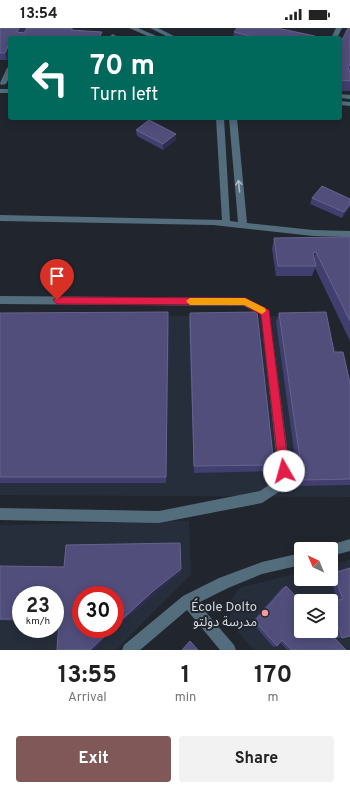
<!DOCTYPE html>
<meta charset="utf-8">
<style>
:root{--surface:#fff;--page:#f2f2f2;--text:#222;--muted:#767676;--accent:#815858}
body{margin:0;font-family:Overpass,"Noto Sans Arabic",sans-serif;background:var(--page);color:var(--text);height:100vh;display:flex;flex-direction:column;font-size:15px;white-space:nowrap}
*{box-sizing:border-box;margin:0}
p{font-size:13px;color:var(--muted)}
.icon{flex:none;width:22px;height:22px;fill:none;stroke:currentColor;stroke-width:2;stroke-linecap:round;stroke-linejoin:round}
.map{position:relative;height:622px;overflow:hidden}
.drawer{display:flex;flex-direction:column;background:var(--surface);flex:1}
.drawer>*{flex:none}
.guide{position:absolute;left:8px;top:8px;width:334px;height:84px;border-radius:4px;box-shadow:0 2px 10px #0003;background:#00695c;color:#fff;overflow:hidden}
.needle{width:26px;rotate:316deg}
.controls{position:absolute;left:294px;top:514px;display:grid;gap:8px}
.controls a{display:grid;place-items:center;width:44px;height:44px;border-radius:4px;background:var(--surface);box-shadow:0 2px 10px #0003;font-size:20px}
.speed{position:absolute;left:12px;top:558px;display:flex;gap:8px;font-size:20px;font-weight:700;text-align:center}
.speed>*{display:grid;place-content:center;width:52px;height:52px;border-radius:50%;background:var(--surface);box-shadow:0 2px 10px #0003;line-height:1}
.speed small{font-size:10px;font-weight:400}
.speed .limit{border:6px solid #d22;background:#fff;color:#111}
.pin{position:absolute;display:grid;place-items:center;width:34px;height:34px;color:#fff;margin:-41px -17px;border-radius:50% 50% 50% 0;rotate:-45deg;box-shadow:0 0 4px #0007}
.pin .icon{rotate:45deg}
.me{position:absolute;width:44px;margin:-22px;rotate:353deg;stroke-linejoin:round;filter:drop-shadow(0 0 3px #0008)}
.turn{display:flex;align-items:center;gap:14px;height:84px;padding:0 16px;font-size:18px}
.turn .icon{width:52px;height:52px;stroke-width:2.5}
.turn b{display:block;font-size:28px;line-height:34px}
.eta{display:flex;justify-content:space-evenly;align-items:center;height:68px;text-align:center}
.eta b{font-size:24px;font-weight:700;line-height:28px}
.primary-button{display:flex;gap:8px;margin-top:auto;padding:8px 16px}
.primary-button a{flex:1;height:46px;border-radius:4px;background:var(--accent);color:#fff;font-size:16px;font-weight:700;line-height:46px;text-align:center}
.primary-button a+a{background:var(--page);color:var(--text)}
.status{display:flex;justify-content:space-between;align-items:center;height:28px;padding:0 20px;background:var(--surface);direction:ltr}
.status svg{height:11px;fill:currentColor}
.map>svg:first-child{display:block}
.built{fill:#272e3b;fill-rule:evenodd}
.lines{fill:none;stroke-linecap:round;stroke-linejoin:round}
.minor{fill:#536d7d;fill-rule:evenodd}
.wall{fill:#413e70}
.shaded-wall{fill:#2e2d51}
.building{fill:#514e7c;stroke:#66648c}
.oneway{stroke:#afb9c2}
.route{fill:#e11d48;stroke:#92132f}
.slow{fill:#f59e0b}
.poi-dot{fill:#f59b9b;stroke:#21262e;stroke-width:1.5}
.labels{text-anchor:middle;stroke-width:4;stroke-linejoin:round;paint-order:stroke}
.near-poi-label{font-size:13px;fill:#d6d9df;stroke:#21262e;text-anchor:end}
</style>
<div class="status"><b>13:54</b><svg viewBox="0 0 49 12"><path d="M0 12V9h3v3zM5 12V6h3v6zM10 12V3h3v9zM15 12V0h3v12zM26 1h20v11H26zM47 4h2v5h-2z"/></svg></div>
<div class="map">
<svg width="350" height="622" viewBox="0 0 350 622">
<rect width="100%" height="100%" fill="#21262e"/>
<!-- built -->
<path class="built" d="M0,286L321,289L350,351V469L0,467Z
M189,493L191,546L116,622H0V497ZM21,567H55V601H21ZM81,567H115V601H81Z
M350,532V622H254L230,595L229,576L239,560L301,544V551H331V536ZM301,573H331V603H301Z"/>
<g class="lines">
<!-- minor -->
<path class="minor" d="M129,0H138L161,10H152Z
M150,0H158L178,10H170Z
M336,0H342L337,10H331Z
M113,6L119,10H112L110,8Z
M10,38V48L6,56L1,57L0,55L7,40Z
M0,61H10V65H0Z
M340,66L350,67V71L340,70Z
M340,73L350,74V78L340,77Z
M216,90H224L230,193L238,194L229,90H237L247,195L313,202L350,203V209L313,208L213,197L0,193V187L222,192Z
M0,268L245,270L269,282L290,443L283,461L262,475L159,495L0,492V480L159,483L260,463L275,453L278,443L261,287L244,278L0,276Z
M350,511V523L331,528V521H325L327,518Z
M301,525V537L262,546L228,560L198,575L234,617L236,622H220L187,582L140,622H122L124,617L183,568L219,550L262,534Z"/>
</g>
<!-- wall -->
<path class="wall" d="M0,0H73V2L10,10V26L7,32H0Z
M234,4L314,10H233Z
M340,16L349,41H350V63H340Z
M136,102L176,112L163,122L137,108Z
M312,170L350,171V179L342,190L310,176Z
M350,209V313L315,240L312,248H276L272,221L274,210Z
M0,285L169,294L166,455H0Z
M190,285L274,437L271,443L194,445L189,294Z
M279,285L334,324L350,355V457L299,458L276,294Z
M0,538L181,541V544L154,566L106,609L93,622H57L59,593H55V567H21V593L0,592Z
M350,540L342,610H337L331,593V574L338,572L330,551H331V546L333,545Z
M286,558L346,622H287L280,614L277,618L273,619L252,594L282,560Z"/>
<!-- shaded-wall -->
<path class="shaded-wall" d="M19,0H25L26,3L22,4L20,10L17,4Z
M102,4V10H99Z
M9,16L10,20V26L7,32L5,25Z
M176,106V112L163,122V116Z
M350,176V179L342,190L344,184Z
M316,224L313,234V225Z
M168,284L169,294L166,455V449Z
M181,541V544L154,566L115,601V598L153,563Z
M112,601H115L93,622H90Z"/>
<!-- building -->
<path class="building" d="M0,0H19L17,4L24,5L27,0H72L71,2L102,4L99,10H10V16H9L5,25H0Z
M237,0H277L315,8L314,10H257L234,4Z
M348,0H350V36L348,41H350V53L340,52V16Z
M149,92L176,106L163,116L136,102Z
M322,158L350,171V176L344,184L312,170Z
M350,209V293L316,224L313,225L316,238H278L274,210Z
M168,284L166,449H0V285Z
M257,284L274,437L194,438L190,285Z
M326,284L334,324H343L350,355V451L303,452L279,285Z
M180,515L181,541L153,563L115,598V567H81V601H112L90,622H57L59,592H55V567H21V591H0V538L64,539L66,517Z
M350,540V608L342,610L331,578V574L343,571L333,545Z
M286,558L301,574V603H328L346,622H292L282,612L277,618L255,593Z
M190,613L198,622H182Z"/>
<!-- one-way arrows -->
<defs><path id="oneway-shaft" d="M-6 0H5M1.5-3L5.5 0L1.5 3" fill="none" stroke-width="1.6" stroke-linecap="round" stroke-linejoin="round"/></defs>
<use class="oneway" href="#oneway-shaft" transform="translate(239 158) rotate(-96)"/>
<!-- route -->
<path class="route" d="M57,269L245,270L269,282L289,443L288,447L284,448L280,447L279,443L261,287L244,277L57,276L53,272Z"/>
<!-- slow -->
<path class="slow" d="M190,270H245L265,280L266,283L262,286L244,277H190L186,273Z"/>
<!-- markers -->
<circle class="poi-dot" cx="265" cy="585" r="4"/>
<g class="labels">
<!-- near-poi labels -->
<g class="near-poi-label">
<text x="257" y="583">École Dolto<tspan x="257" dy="15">مدرسة دولتو</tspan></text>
</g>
</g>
</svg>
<div class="controls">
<a><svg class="needle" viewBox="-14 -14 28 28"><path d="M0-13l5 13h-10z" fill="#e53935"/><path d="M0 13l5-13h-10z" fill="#767676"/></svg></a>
<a><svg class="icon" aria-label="layers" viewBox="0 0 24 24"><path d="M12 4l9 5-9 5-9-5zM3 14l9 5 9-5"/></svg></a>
</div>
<div class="speed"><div>23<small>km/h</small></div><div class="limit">30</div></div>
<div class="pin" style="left:57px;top:272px;background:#d93025"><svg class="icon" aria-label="arrive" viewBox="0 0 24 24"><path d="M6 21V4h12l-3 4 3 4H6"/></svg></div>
<svg class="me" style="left:284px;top:443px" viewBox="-20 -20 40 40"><circle r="19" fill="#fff"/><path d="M0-13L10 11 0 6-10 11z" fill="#e11d48"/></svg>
<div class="guide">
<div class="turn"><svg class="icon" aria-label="left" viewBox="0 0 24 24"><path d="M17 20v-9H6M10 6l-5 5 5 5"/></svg><div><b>70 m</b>Turn left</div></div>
</div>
</div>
<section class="drawer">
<div class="eta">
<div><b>13:55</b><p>Arrival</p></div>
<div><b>1</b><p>min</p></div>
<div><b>170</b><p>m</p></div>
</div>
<div class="primary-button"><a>Exit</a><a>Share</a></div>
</section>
